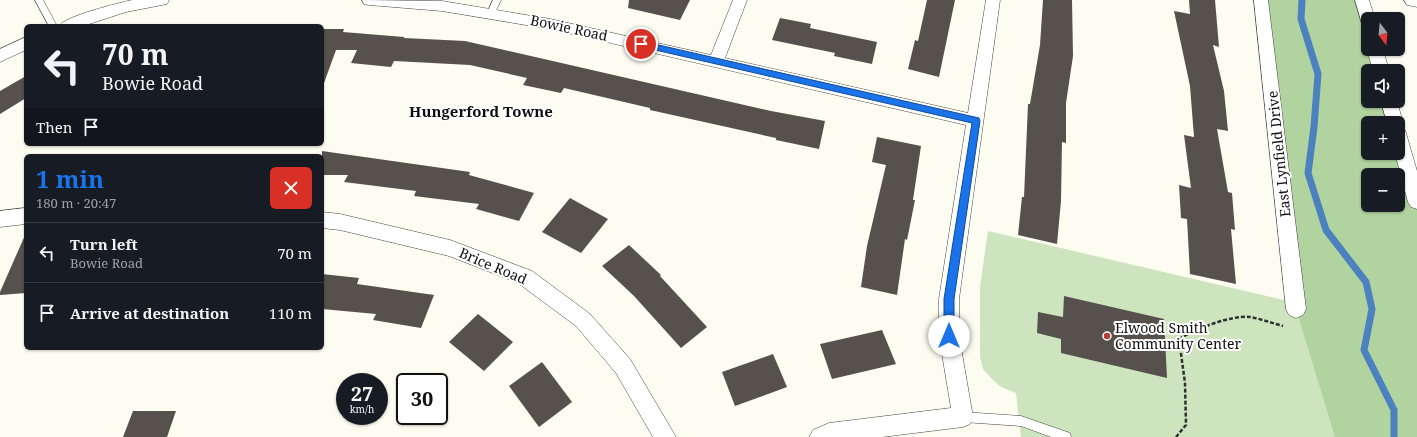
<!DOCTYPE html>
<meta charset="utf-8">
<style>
:root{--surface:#171b24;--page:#242831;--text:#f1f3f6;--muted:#9ea1a6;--line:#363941;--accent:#1a73e8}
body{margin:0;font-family:"Noto Serif",serif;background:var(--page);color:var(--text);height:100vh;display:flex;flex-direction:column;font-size:15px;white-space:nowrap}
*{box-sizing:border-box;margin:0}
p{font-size:13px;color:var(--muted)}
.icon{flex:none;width:22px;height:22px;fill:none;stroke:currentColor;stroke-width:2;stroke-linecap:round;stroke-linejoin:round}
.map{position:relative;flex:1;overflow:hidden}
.drawer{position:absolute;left:24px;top:154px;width:300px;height:196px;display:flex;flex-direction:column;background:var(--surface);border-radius:6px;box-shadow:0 1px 3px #0004}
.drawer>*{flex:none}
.banner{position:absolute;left:24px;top:24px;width:300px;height:122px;border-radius:6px;box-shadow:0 1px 3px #0004;background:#171b24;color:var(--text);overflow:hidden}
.needle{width:26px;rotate:164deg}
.fabs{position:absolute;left:1361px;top:12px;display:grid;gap:8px}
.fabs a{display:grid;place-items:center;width:44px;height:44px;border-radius:6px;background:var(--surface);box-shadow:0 1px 3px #0004;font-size:20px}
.speed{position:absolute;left:336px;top:373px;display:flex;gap:8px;font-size:20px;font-weight:700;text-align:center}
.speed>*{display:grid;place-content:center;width:52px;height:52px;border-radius:50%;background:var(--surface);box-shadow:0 1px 3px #0004;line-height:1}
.speed small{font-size:10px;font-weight:400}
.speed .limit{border:2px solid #111;border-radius:6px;background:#fff;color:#111}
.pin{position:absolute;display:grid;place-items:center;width:34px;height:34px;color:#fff;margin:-17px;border:2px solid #fff;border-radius:50%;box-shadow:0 1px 4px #0007}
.me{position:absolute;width:44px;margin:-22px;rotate:0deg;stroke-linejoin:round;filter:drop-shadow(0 0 3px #0008)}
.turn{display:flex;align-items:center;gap:14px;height:84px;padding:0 12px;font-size:18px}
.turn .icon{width:52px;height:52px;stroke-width:2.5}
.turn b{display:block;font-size:28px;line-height:34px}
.then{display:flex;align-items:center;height:38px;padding:0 12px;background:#0003;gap:8px;font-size:15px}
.round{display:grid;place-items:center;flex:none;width:42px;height:42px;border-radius:6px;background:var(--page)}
.summary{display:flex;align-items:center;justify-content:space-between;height:68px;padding:0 12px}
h1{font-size:24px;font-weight:700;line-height:30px;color:var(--accent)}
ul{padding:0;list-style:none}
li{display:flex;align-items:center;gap:12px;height:60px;padding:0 12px;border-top:1px solid var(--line)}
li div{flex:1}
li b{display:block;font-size:15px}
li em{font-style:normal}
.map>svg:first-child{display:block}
.green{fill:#cde4be}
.forest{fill:#b0d39f;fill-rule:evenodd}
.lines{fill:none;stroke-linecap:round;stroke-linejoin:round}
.stream{stroke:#4b81be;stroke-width:7}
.building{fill:#56514c}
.service-casing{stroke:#414141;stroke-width:1}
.minor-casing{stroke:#414141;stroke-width:1}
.tertiary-casing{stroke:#414141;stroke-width:1}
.path{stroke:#303030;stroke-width:2.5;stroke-dasharray:4 2;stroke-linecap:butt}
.service{fill:#fff;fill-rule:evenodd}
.minor{fill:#fff;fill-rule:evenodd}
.tertiary{fill:#fff;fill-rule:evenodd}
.route{fill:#1a73e8;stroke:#114b97}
.poi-dot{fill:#ae4036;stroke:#fff;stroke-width:1.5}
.labels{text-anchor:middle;stroke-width:4;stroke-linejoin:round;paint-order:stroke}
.street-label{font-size:14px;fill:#0e0e0e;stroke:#fff}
.poi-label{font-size:14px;fill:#0e0e0e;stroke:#fff;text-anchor:start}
.neighbourhood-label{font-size:15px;font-weight:bold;fill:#0e0e0e;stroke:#fff}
</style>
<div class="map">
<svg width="1417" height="437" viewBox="0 0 1417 437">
<rect width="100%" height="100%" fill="#fdfcf1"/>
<!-- green -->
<path class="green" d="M1368,101V205H1398L1417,437H1021L1016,393L1001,387L992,379L983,369L980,357V287L988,231L1335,312Z"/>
<!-- forest -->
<path class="forest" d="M1261,0H1362L1368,23V49L1381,71H1368V101H1389L1395,123H1368V153H1398L1417,202V437H1335L1296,309ZM1368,175H1398V205H1368Z"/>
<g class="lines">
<!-- stream -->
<path class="stream" d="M1302,0L1301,19L1318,74L1314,127L1308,173L1326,230L1366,282L1372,309L1364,350L1394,410V437"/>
</g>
<!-- building -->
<path class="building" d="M629,0H690L680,20L628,8Z
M927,0H955L939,77L908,69L915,40L918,41Z
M1043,0H1072L1073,56L1066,103V143L1062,142L1061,201L1057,244L1018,235L1022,197H1024L1028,104H1030L1040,45Z
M1189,0H1215L1219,47L1213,45L1224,91L1228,131L1217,129L1228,192L1232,193L1235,230L1231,229L1236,284L1190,274L1187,219L1181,218L1179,185L1191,188L1184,135L1194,137L1190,86L1174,11L1190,14Z
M780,18L811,24L810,28L877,42L872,64L834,56L835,53L772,40Z
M322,29H344L343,32L404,37V38L465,41L771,111L825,121L819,149L776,140V138L650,110V108L564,88L561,93L523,85L527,78L470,65L394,61L391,67L351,63L357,50H336L324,83L322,82Z
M26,76V98L0,114V91Z
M877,137L921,146L913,200H915L907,240L905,239L897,295L861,287L867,246L886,165L872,162Z
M322,151L470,172L469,175L534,193L519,221L476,209L479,204L414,196L416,191L344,182L348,175H322Z
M570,198L608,219L581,253L542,232Z
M26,233V293L0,295V292Z
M629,245L661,275L660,276L707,327L681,348L634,296L602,266Z
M322,274L359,278L357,284L434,295L421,328L373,320L376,314L322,309Z
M1064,296L1164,319L1167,378L1061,353V339L1037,333L1038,312L1063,317Z
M478,314L513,342L484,371L449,342Z
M882,330L896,364L832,379L820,344Z
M773,354L787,387L735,406L722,372Z
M542,362L572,402L539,427L509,386Z
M133,411H176L167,437H123Z"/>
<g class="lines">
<defs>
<path id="service" d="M35,0H43L57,26H49Z
M493,0H501L494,15L491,16L487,13Z
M963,412L1021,416L1070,433L1071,437H1051L1021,426L963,422L959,421L958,417L959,413Z"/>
<path id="minor" d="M132,0H169L167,4L126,12L83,26H59C65,16 119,3 132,0Z
M362,0L442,1L550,19L711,55L733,0H747L725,58L968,113L986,0H1000L959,299V336L973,417L970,424L963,427L882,437H809L813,430L829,423L951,408L939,336V299L966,125L550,29L442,11L369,5L364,4Z
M1254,0H1268L1306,309L1303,315L1296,318L1289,315L1286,309Z
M1355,0H1369L1375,19H1368V28L1363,27Z
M26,37V50L0,62V49Z
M1368,48V49H1383L1389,71H1373L1367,49Z
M1381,101H1397L1403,123L1401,127L1404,128L1406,133L1417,171V209L1411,207L1408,202L1395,153H1398V123H1387Z
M26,208V224L0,227V211Z
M322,212L340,214L450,240L532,271L590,314L630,359L676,437H653L616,373L576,326L518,283L449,256L340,230L322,228Z"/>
<path id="tertiary" d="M1404,0H1417V7L1407,5Z"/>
</defs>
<!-- service casing -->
<use href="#service" class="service-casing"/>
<!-- minor casing -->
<use href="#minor" class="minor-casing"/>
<!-- tertiary casing -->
<use href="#tertiary" class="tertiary-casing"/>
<!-- path -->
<path class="path" d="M1176,437L1186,425L1185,383L1179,339C1195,329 1231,315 1250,317C1261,319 1272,323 1283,326"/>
<!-- service -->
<use href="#service" class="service"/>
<!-- minor -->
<use href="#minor" class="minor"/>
<!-- tertiary -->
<use href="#tertiary" class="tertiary"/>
</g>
<!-- route -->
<path class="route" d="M641,41L979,118L980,121L954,299V336L952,339L949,341L945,339L944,336V299L972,123L638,46L637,44Z"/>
<!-- markers -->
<circle class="poi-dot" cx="1107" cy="336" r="4"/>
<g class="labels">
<!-- street labels -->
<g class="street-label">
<text transform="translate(569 28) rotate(12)" y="5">Bowie Road</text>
<text transform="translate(1279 154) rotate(-96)" y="5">East Lynfield Drive</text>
<text transform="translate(493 266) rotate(23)" y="5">Brice Road</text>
</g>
<!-- poi labels -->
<g class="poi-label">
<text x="1115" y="333">Elwood Smith<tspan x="1115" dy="16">Community Center</tspan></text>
</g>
<!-- neighbourhood labels -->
<g class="neighbourhood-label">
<text x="481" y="117">Hungerford Towne</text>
</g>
</g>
</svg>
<div class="fabs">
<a><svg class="needle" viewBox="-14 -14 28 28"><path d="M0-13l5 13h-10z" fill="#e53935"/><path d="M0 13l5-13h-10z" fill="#9ea1a6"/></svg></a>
<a><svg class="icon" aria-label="sound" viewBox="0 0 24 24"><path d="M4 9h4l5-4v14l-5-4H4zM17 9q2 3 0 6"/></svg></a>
<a>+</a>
<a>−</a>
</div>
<div class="speed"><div>27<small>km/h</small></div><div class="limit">30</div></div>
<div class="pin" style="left:641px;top:44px;background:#d93025"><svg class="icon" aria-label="arrive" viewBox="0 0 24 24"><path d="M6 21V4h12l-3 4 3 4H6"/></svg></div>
<svg class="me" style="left:949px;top:336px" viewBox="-20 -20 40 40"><circle r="19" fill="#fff"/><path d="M0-13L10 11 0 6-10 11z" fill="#1a73e8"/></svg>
<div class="banner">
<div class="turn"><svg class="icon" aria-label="left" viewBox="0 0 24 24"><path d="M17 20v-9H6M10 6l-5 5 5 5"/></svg><div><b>70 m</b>Bowie Road</div></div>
<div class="then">Then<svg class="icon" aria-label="arrive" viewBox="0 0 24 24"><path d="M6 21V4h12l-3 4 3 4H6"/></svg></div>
</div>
<section class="drawer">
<div class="summary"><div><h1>1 min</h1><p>180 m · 20:47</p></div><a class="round" style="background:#d93025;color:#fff"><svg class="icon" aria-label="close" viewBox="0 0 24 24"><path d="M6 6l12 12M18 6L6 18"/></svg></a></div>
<ul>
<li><svg class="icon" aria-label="left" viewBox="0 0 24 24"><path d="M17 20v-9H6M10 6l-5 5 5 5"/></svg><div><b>Turn left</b><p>Bowie Road</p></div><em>70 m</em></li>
<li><svg class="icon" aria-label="arrive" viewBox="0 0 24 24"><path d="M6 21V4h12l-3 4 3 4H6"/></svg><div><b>Arrive at destination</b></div><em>110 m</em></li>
</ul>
</section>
</div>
